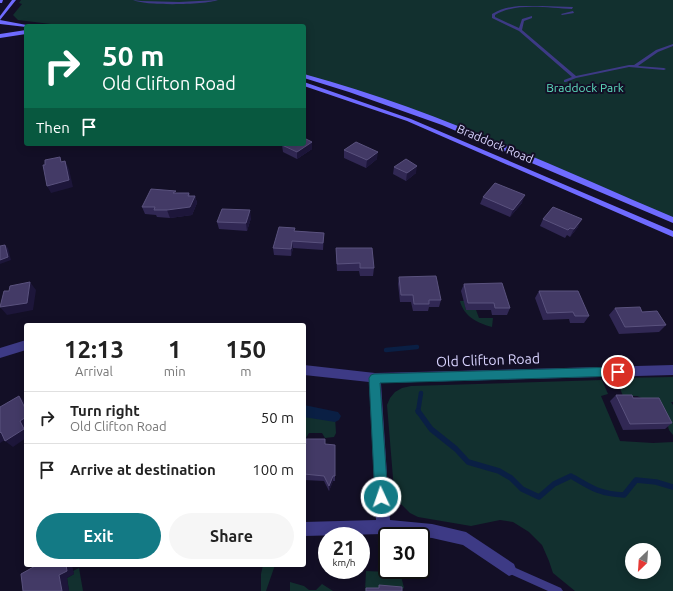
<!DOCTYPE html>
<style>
:root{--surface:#fff;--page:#f6f6f6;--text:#222;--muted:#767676;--line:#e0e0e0;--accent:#137a85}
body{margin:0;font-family:Ubuntu,sans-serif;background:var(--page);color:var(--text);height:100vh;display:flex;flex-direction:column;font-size:15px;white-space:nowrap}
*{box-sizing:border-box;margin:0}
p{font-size:13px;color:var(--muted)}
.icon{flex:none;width:22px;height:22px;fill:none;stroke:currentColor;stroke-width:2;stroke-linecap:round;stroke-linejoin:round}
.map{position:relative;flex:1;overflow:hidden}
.sheet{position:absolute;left:24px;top:323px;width:282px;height:244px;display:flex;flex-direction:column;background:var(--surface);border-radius:4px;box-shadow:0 2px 10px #0003}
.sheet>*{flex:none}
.hud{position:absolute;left:24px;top:24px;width:282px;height:122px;border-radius:4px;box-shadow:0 2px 10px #0003;background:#0b6e4f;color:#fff;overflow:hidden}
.needle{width:26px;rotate:205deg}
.controls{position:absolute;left:625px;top:543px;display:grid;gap:8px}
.controls a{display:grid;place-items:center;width:36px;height:36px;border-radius:50%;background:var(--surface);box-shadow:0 2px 10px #0003;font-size:20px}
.speed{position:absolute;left:318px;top:527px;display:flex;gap:8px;font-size:20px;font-weight:700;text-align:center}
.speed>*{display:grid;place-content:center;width:52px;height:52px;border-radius:50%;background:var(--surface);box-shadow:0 2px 10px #0003;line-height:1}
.speed small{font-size:10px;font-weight:400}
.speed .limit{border:2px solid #111;border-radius:6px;background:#fff;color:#111}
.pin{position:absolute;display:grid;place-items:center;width:34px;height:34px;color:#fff;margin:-17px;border:2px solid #fff;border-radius:50%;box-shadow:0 1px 4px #0007}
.me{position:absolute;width:44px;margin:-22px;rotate:357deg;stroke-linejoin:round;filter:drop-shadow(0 0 3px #0008)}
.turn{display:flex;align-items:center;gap:14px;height:84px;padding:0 12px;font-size:18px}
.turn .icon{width:52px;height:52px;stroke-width:2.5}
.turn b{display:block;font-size:28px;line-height:34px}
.then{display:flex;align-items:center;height:38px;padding:0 12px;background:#0003;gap:8px;font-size:15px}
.eta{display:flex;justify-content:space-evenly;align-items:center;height:68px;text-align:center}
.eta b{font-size:24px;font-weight:700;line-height:28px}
.action{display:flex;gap:8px;margin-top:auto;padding:8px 12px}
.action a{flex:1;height:46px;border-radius:24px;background:var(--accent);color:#fff;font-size:16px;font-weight:700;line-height:46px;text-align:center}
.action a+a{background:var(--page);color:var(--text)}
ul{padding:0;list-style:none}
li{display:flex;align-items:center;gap:12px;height:52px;padding:0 12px;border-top:1px solid var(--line)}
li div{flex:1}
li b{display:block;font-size:15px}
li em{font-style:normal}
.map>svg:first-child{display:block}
.green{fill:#12302f;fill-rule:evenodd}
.water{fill:#0a1f44}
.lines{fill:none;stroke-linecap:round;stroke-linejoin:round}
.stream-far1{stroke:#0a1f44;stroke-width:4.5}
.stream{stroke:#0a1f44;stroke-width:5.5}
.service{fill:#3d3a85;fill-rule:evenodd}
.minor{fill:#3d3a85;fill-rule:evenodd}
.secondary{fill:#6f6bff;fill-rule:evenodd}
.wall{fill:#312854}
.shaded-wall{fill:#1d163a}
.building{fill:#433a66;stroke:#5a527e}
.route{fill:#137a85;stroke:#0c4f56}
.labels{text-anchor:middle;stroke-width:4;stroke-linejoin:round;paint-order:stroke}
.far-park-label{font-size:12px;fill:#5fe0c0;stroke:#130f26}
.far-street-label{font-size:12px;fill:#d9d4ff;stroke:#130f26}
.street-label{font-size:14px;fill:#d9d4ff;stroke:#130f26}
</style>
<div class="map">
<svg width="673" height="591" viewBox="0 0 673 591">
<rect width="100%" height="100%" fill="#130f26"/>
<!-- green -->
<path class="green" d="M21,0H673V219L393,104L304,76V26H67L18,20L13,15L22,4L19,3Z
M460,301H464L466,310H476L479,318H493L492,327C478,323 464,317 460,301Z
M673,377V402H671L673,405V435L669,430L667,423L644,399L637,396H623L619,386L620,378Z
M602,380L608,394L601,396L620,441L653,443L673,442V591H575L553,573L549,561L542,545L529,532L513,522L500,520L471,526L418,517L410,513L399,502L394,490L387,405L390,398L395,392L402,388L411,386ZM632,550H654V572H632Z
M304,412L335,417L336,433L334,437L325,438L322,433H309L306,438H304Z
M263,565H275L266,591H261V574Z
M79,568L83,591H69L67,578L74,574L73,571Z
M366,571L388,572L401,576L404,588L400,590L377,588L365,591Z
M290,582L304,586L309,590H316L322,584L333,591H290Z"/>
<!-- water -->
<path class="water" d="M304,405L338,412L341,416L339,420L335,422L304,417Z"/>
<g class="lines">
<!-- stream-far1 -->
<path class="stream-far1" d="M386,350L417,347
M418,412L421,393"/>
<!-- stream -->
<path class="stream" d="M418,411L431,429L456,449L468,462L499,471L511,478L522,489L539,497L554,484L571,476C591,488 600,494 624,495L636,480L656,482L673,487"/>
<!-- service -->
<path class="service" d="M133,0L141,1L179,2L218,0C205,5 145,6 133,0Z
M519,6H542L573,7L572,9C549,8 515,2 495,15V17L519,28L522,19L532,16V18L524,21L522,30L576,76L629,65H634L656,50L673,44V46L658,52L638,66L664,68L666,69L664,70L629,67L576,78L566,82H564V80L572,77L519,31L492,18V14C500,9 509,7 519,6Z
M573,11L574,13L562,15L561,14Z
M509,565L561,588L563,591H548L506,572L505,569L506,566Z"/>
<!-- minor -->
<path class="minor" d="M26,340V350L0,358V348Z
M304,365L375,373L673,365V375L381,383L390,520L432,524L466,532L514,564L516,569L514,574L509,576L463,545L432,538L383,534L304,536V522L376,520L369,382L304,375Z"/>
<!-- secondary -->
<path class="secondary" d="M0,0H3L2,3H0Z
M12,0H16L0,20L32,26L26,27L0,24V16Z
M26,30V34L0,38V34Z
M304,74C431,108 552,166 673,217V223L442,125L349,92L304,78Z
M304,82L411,119L673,231V237L407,121L304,86Z"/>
</g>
<!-- wall -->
<path class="wall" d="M282,145L312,149L297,159L283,152Z
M344,150L377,159L366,168L344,158Z
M394,167L416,173L406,181L393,174Z
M177,193H189L190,196H195L197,203L192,215L170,218L157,217L156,215L145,214L142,207Z
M483,197L522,203L510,217L480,204Z
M251,218L247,231L219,229L217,222Z
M543,219L578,227L570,237L567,235L565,238L540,226Z
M295,231L324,233L323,250L293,248L291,256L274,255L273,248Z
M336,248L374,268L373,276H360L359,271H337Z
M399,277L441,300L439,307H429L428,311H413L411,302H400L398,284Z
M464,284L510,308L507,315H492L491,310H466L461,291Z
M539,291L589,316L584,323H570L569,319L543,320L535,298Z
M615,308L642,312L666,325L659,332L619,334L609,315Z
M616,395L633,398L672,423L665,429L623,430L610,401Z
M304,444L335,445V481H333L329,491L324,481L304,480V483Z"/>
<!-- shaded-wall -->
<path class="shaded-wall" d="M312,142V149L297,159V152Z
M378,152L377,159L366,168L367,160Z
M65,161L69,169L73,187L51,193L47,186Z
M417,166L416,173L406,181L407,173Z
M525,195L522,203L510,217L513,210Z
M195,196L197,203L192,215L170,218L167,210Z
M250,210L251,218L247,231L246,223Z
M582,219L578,227L570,237L574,229Z
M292,241L293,248L291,256V249Z
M5,245L8,248L11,260L0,264V260Z
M30,282L36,290L33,310L7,315L0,307Z
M19,396L26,403V410Z
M26,417V438L13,447L5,441L20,421Z
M1,432L8,438L0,443V433Z
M333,476V481L329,491V486Z
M66,565H72L74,574L67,578L69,591H62L59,575Z"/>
<!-- building -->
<path class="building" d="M304,138L312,142L297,152L282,145L284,144H304Z
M356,142L378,152L367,160L344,150Z
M60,157L61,162L65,161L69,180L47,186L43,165H45V160Z
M406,159L417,166L407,173L394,167Z
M495,183L525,195L513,210L483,197Z
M151,189L176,191L173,193H189L188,196H195L190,207L167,210H154L155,207H142Z
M553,207L582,219L574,229L570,228L568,230L543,219Z
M222,209L250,210L246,223L217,222Z
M279,227L295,228L294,231L324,233L323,243L292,241L291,249L273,248Z
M5,245L8,257L0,260V246Z
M336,248H372L374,268H360V263L337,264Z
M436,276L441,300H429V304H414L413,295H401L399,277Z
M30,282L27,303L0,307L4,291H9L10,286Z
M502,283L510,308H495L494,303H468L464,284Z
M539,291H578L589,316H575L573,312L547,313Z
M640,307L642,312L657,311L666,325L625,327L615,308Z
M616,395H632L633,398H659L672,423L630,424Z
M19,396L26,410V417L20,421L24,429L5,441L1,432L0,433V407Z
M306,439H325V444L335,445V476H333L329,486L324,476L304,474V444H306Z
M37,565H66L67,571L59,575L62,591H23L21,574Z
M379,585L402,587V591H366V588H379Z"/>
<!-- route -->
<path class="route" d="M618,367L622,369L623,372L622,375L618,376L380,383L388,497L386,502L381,504L377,502L375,497L369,378L371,375L374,374Z"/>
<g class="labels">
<!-- far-park labels -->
<g class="far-park-label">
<text x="585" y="92">Braddock Park</text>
</g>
<!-- far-street labels -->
<g class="far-street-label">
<text transform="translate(495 144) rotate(23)" y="4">Braddock Road</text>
</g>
<!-- street labels -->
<g class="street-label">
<text transform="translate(488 360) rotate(-2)" y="5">Old Clifton Road</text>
</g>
</g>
</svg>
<div class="controls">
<a><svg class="needle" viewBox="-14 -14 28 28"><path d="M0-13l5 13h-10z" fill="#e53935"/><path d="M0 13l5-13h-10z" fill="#767676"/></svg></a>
</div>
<div class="speed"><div>21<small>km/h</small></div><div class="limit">30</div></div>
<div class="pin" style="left:618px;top:372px;background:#d93025"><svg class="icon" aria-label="arrive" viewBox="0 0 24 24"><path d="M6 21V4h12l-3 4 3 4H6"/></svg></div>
<svg class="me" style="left:381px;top:497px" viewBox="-20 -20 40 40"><circle r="17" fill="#137a85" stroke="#fff" stroke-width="3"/><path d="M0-11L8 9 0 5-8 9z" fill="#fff"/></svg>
<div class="hud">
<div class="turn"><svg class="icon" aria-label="right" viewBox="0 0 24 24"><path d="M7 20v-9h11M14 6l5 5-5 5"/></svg><div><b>50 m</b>Old Clifton Road</div></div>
<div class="then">Then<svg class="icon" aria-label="arrive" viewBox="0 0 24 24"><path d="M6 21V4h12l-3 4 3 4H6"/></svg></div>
</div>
<section class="sheet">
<div class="eta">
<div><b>12:13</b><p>Arrival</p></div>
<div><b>1</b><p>min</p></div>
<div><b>150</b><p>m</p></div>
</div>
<ul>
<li><svg class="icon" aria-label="right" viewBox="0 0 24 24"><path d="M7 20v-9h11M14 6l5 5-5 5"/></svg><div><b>Turn right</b><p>Old Clifton Road</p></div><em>50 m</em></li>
<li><svg class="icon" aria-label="arrive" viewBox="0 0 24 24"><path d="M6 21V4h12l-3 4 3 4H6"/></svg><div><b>Arrive at destination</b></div><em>100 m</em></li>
</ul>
<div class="action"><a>Exit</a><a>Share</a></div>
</section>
</div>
